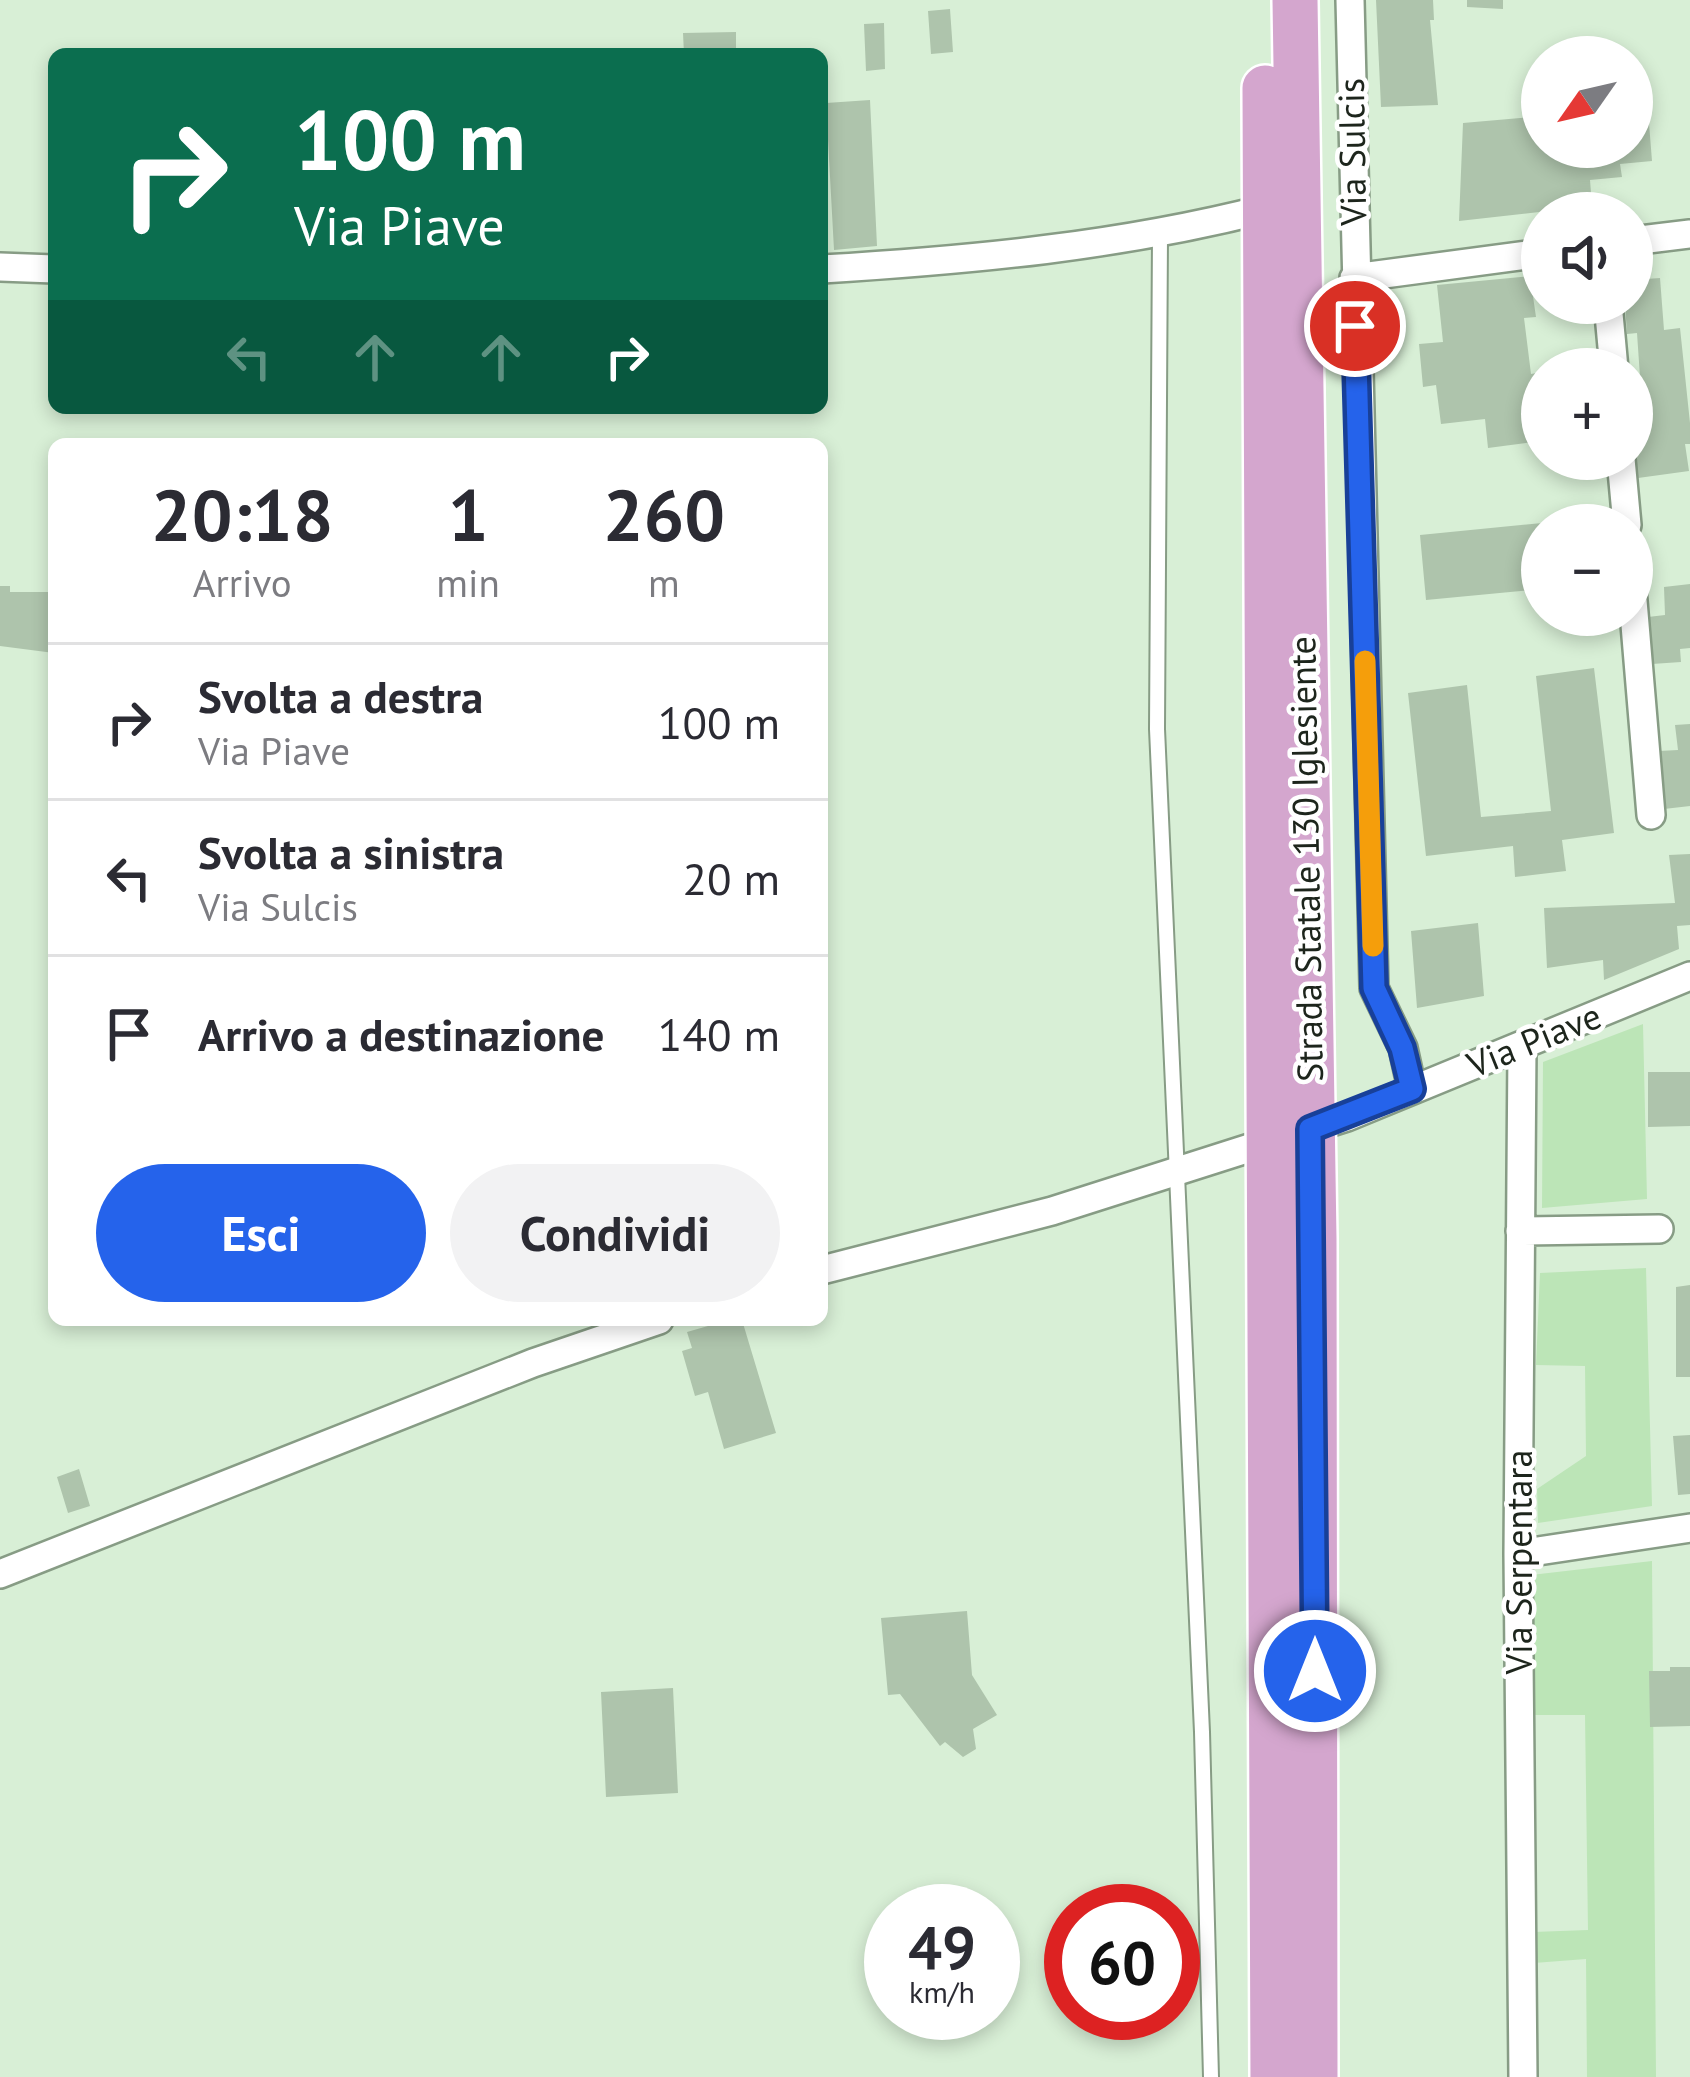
<!DOCTYPE html>
<html lang="it">
<meta charset="utf-8">
<style>
:root{--surface:#fff;--page:#f2f2f3;--text:#2b2b33;--muted:#7c7c81;--line:#e1e1e2;--accent:#2563eb}
body{margin:0;font-family:"PT Sans",sans-serif;background:var(--page);color:var(--text);height:100vh;display:flex;flex-direction:column;font-size:45px;white-space:nowrap}
*{box-sizing:border-box;margin:0}
p{font-size:39px;color:var(--muted)}
.icon{flex:none;width:66px;height:66px;fill:none;stroke:currentColor;stroke-width:2;stroke-linecap:round;stroke-linejoin:round}
.map{position:relative;flex:1;overflow:hidden}
.panel{position:absolute;left:48px;top:438px;width:780px;height:888px;display:flex;flex-direction:column;background:var(--surface);border-radius:18px;box-shadow:0 6px 18px #0003}
.panel>*{flex:none}
.guide{position:absolute;left:48px;top:48px;width:780px;height:366px;border-radius:18px;box-shadow:0 6px 18px #0003;background:#0b6e4f;color:#fff;overflow:hidden}
.needle{width:78px;rotate:236deg}
.fabs{position:absolute;left:1521px;top:36px;display:grid;gap:24px}
.fabs a{display:grid;place-items:center;width:132px;height:132px;border-radius:50%;background:var(--surface);box-shadow:0 6px 18px #0003;font-size:60px}
.speed{position:absolute;left:864px;top:1884px;display:flex;gap:24px;font-size:60px;font-weight:700;text-align:center}
.speed>*{display:grid;place-content:center;width:156px;height:156px;border-radius:50%;background:var(--surface);box-shadow:0 6px 18px #0003;line-height:1}
.speed small{font-size:30px;font-weight:400}
.speed .limit{border:18px solid #d22;background:#fff;color:#111}
.pin{position:absolute;display:grid;place-items:center;width:102px;height:102px;color:#fff;margin:-51px;border:6px solid #fff;border-radius:50%;box-shadow:0 3px 12px #0007}
.me{position:absolute;width:132px;margin:-66px;rotate:0deg;stroke-linejoin:round;filter:drop-shadow(0 0 9px #0008)}
.turn{display:flex;align-items:center;gap:42px;height:252px;padding:0 48px;font-size:54px}
.turn .icon{width:156px;height:156px;stroke-width:2.5}
.turn b{display:block;font-size:84px;line-height:102px}
.lanes{display:flex;align-items:center;height:114px;padding:0 48px;background:#0003;justify-content:center;gap:60px;direction:ltr}
.lanes .off{opacity:.35}
.eta{display:flex;justify-content:space-evenly;align-items:center;height:204px;text-align:center}
.eta b{font-size:72px;font-weight:600;line-height:84px}
.cta{display:flex;gap:24px;margin-top:auto;padding:24px 48px}
.cta a{flex:1;height:138px;border-radius:72px;background:var(--accent);color:#fff;font-size:48px;font-weight:600;line-height:138px;text-align:center}
.cta a+a{background:var(--page);color:var(--text)}
ul{padding:0;list-style:none}
li{display:flex;align-items:center;gap:36px;height:156px;padding:0 48px;border-top:3px solid var(--line)}
li div{flex:1}
li b{display:block;font-size:45px}
li em{font-style:normal}
.map>svg:first-child{display:block}
.green{fill:#bce5b7}
.building{fill:#aec4ac}
.lines{fill:none;stroke-linecap:round;stroke-linejoin:round}
.service-casing{stroke:#879c85;stroke-width:18}
.minor-casing{stroke:#879c85;stroke-width:32}
.primary-casing{stroke:#fff;stroke-width:50}
.service{stroke:#fff;stroke-width:14}
.minor{stroke:#fff;stroke-width:27}
.primary{stroke:#d4a6ce;stroke-width:45}
.route-casing{stroke:#184099;stroke-width:30}
.route{stroke:#2563eb;stroke-width:21}
.slow{stroke:#f59e0b;stroke-width:21}
.labels{text-anchor:middle;stroke-width:9;stroke-linejoin:round;paint-order:stroke}
.street-label{font-size:36px;fill:#1d251c;stroke:#fff}
</style>
<div class="map">
<svg width="1690" height="2077" viewBox="0 0 1690 2077">
<rect width="100%" height="100%" fill="#d8efd6"/>
<!-- green -->
<path class="green" d="M1643,1024L1647,1199L1542,1208L1543,1062Z
M1646,1268L1652,1506L1538,1523L1537,1489L1586,1456L1585,1366L1536,1365L1540,1273Z
M1652,1561L1656,2077H1587L1586,1959L1534,1963L1533,1932L1588,1930L1585,1715H1531V1575Z"/>
<!-- building -->
<path class="building" d="M1376,0H1433L1434,20H1430L1438,105L1381,107Z
M1467,0H1503V9L1467,7Z
M950,9L953,52L931,54L928,11Z
M884,23L885,69L866,71L864,24Z
M736,32V54H684L683,33Z
M1647,98L1652,161L1620,164L1622,177L1590,180L1592,206L1459,221L1463,123L1542,116V147H1632V99Z
M870,100L877,246L834,250L826,103Z
M1530,276L1536,317L1524,318L1531,374L1542,372V406L1530,407L1533,442L1488,448L1485,419L1441,424L1436,385L1423,387L1419,344L1443,342L1437,285Z
M1660,278L1664,330L1680,328L1690,423V444H1685L1689,471L1638,478L1632,423L1643,421L1637,333L1627,334L1625,303H1632V280Z
M1542,523V589L1426,600L1420,535Z
M1690,584V648L1680,649L1681,662L1652,664L1648,617L1665,615L1664,587Z
M0,586H10V592H54V653L0,646Z
M1594,668L1614,833L1562,840L1566,871L1515,877L1513,846L1426,856L1408,693L1467,685L1481,817L1551,811L1536,676Z
M1690,724V806L1664,809L1659,751L1678,750L1675,725Z
M1690,854V925L1677,926L1679,949L1604,980L1603,960L1547,968L1544,908L1675,903L1669,855Z
M1478,923L1484,996L1417,1008L1411,931Z
M1648,1072H1690V1126L1648,1127Z
M1690,1285V1377H1676V1287Z
M729,1320H742L776,1433L724,1449L708,1392L695,1396L682,1351L692,1348L687,1332Z
M1690,1435V1494L1678,1495L1673,1436Z
M79,1469L90,1506L68,1513L57,1477Z
M967,1611L972,1675L997,1715L973,1729L976,1749L963,1757L945,1742L940,1746L900,1694L888,1695L881,1618Z
M1670,1667H1690V1726L1650,1727L1649,1671H1670Z
M673,1688L678,1793L606,1797L601,1692Z"/>
<g class="lines">
<defs>
<path id="service" d="M1160,236L1157,729L1202,1732L1211,2077"/>
<path id="minor" d="M1350,0L1374,988L1403,1048L1412,1089
M1632,241L1690,234
M0,267L54,269
M822,269C972,260 1120,246 1265,209
M1354,278L1542,253
M1608,303L1614,369
M1621,459L1627,525
M1632,589L1651,815
M1522,1047L1518,1554L1523,2077
M1520,1231L1659,1229
M822,1270L1052,1211L1347,1117L1690,976
M1518,1554L1690,1528
M0,1574L533,1363L659,1320"/>
<path id="primary" d="M1295,0L1314,1239L1315,2077
M1265,88L1273,2077"/>
</defs>
<!-- service casing -->
<use href="#service" class="service-casing"/>
<!-- minor casing -->
<use href="#minor" class="minor-casing"/>
<!-- primary casing -->
<use href="#primary" class="primary-casing"/>
<!-- service -->
<use href="#service" class="service"/>
<!-- minor -->
<use href="#minor" class="minor"/>
<!-- primary -->
<use href="#primary" class="primary"/>
</g>
<g class="lines">
<defs>
<path id="route" d="M1315,1671L1310,1129L1412,1089L1402,1048L1374,988L1355,326"/>
</defs>
<!-- route casing -->
<use href="#route" class="route-casing"/>
<!-- route -->
<use href="#route" class="route"/>
<!-- slow -->
<path class="slow" d="M1365,661L1373,946"/>
</g>
<g class="labels">
<!-- street labels -->
<g class="street-label">
<text transform="translate(1352 152) rotate(-91)" y="13">Via Sulcis</text>
<text transform="translate(1306 859) rotate(-91)" y="13">Strada Statale 130 Iglesiente</text>
<text transform="translate(1534 1040) rotate(-22)" y="13">Via Piave</text>
<text transform="translate(1519 1562) rotate(-90)" y="13">Via Serpentara</text>
</g>
</g>
</svg>
<div class="fabs">
<a><svg class="needle" viewBox="-14 -14 28 28"><path d="M0-13l5 13h-10z" fill="#e53935"/><path d="M0 13l5-13h-10z" fill="#7c7c81"/></svg></a>
<a><svg class="icon" aria-label="sound" viewBox="0 0 24 24"><path d="M4 9h4l5-4v14l-5-4H4zM17 9q2 3 0 6"/></svg></a>
<a>+</a>
<a>−</a>
</div>
<div class="speed"><div>49<small>km/h</small></div><div class="limit">60</div></div>
<div class="pin" style="left:1355px;top:326px;background:#d93025"><svg class="icon" aria-label="arrive" viewBox="0 0 24 24"><path d="M6 21V4h12l-3 4 3 4H6"/></svg></div>
<svg class="me" style="left:1315px;top:1671px" viewBox="-20 -20 40 40"><circle r="17" fill="#2563eb" stroke="#fff" stroke-width="3"/><path d="M0-11L8 9 0 5-8 9z" fill="#fff"/></svg>
<div class="guide">
<div class="turn"><svg class="icon" aria-label="right" viewBox="0 0 24 24"><path d="M7 20v-9h11M14 6l5 5-5 5"/></svg><div><b>100 m</b>Via Piave</div></div>
<div class="lanes"><svg class="icon off" aria-label="left" viewBox="0 0 24 24"><path d="M17 20v-9H6M10 6l-5 5 5 5"/></svg><svg class="icon off" aria-label="ahead" viewBox="0 0 24 24"><path d="M12 20V5M6 11l6-6 6 6"/></svg><svg class="icon off" aria-label="ahead" viewBox="0 0 24 24"><path d="M12 20V5M6 11l6-6 6 6"/></svg><svg class="icon" aria-label="right" viewBox="0 0 24 24"><path d="M7 20v-9h11M14 6l5 5-5 5"/></svg></div>
</div>
<section class="panel">
<div class="eta">
<div><b>20:18</b><p>Arrivo</p></div>
<div><b>1</b><p>min</p></div>
<div><b>260</b><p>m</p></div>
</div>
<ul>
<li><svg class="icon" aria-label="right" viewBox="0 0 24 24"><path d="M7 20v-9h11M14 6l5 5-5 5"/></svg><div><b>Svolta a destra</b><p>Via Piave</p></div><em>100 m</em></li>
<li><svg class="icon" aria-label="left" viewBox="0 0 24 24"><path d="M17 20v-9H6M10 6l-5 5 5 5"/></svg><div><b>Svolta a sinistra</b><p>Via Sulcis</p></div><em>20 m</em></li>
<li><svg class="icon" aria-label="arrive" viewBox="0 0 24 24"><path d="M6 21V4h12l-3 4 3 4H6"/></svg><div><b>Arrivo a destinazione</b></div><em>140 m</em></li>
</ul>
<div class="cta"><a>Esci</a><a>Condividi</a></div>
</section>
</div>
